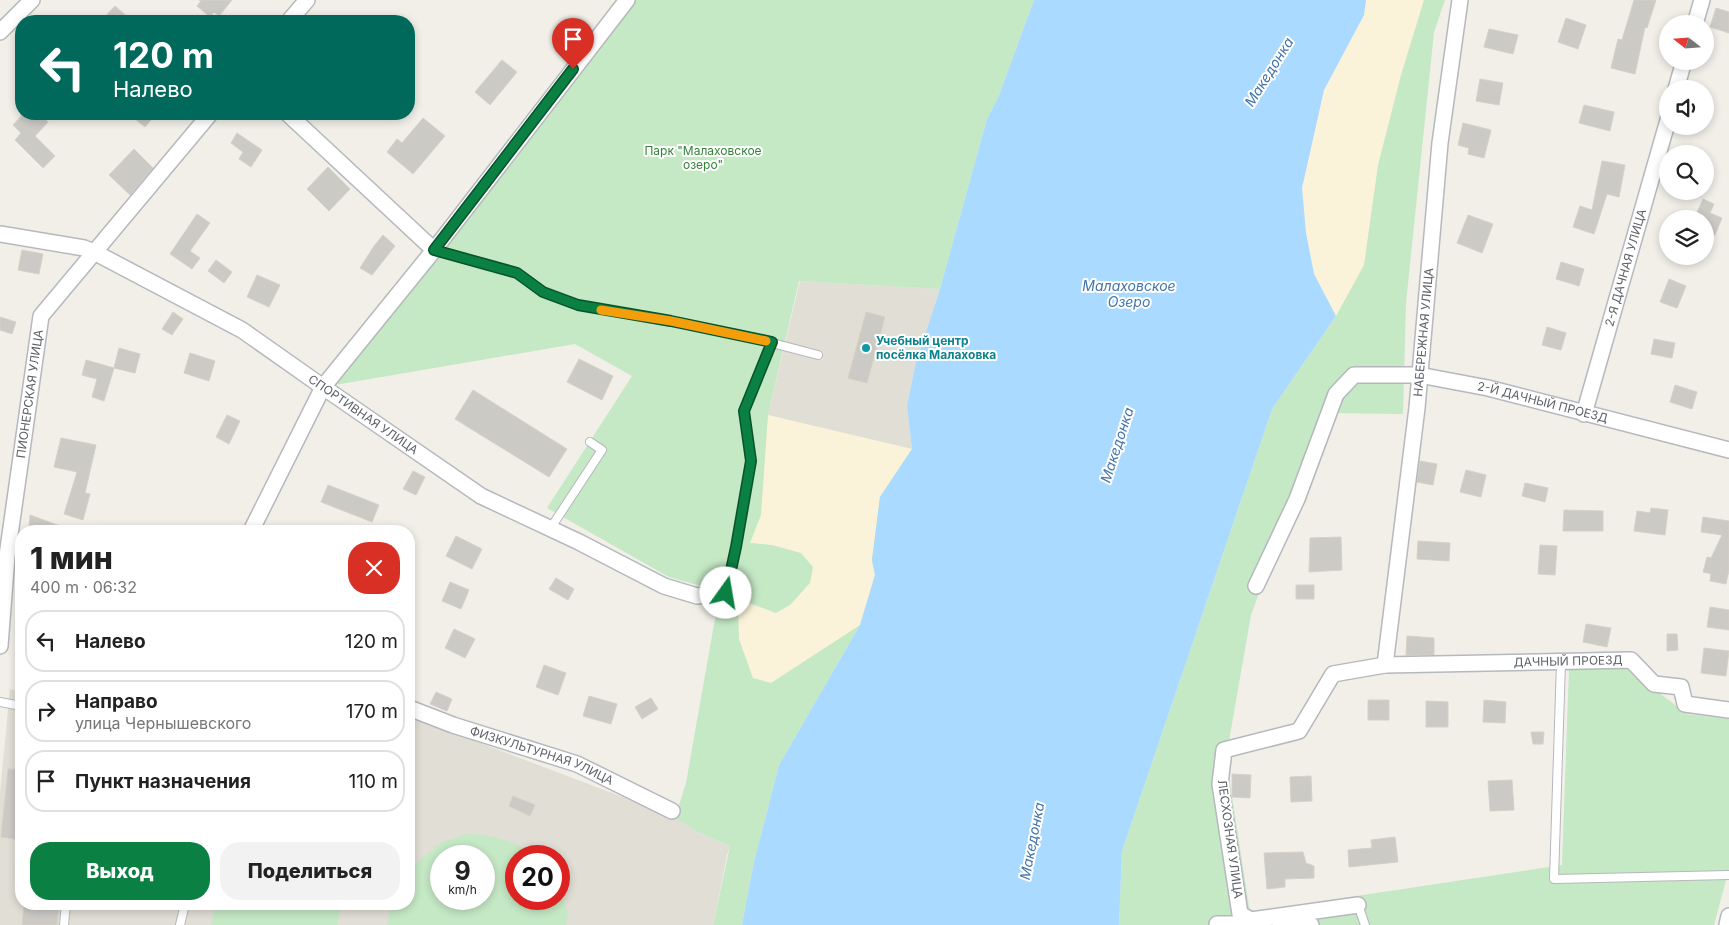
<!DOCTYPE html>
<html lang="ru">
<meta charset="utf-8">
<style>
:root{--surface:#fff;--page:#f2f2f2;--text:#222;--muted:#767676;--line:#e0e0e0;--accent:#0b8043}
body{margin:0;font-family:Inter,sans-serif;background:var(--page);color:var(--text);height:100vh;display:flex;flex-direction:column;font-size:19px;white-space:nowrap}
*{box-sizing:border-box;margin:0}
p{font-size:16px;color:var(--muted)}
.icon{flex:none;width:28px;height:28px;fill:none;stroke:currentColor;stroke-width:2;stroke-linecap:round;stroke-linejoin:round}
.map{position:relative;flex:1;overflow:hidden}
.details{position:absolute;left:15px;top:525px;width:400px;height:385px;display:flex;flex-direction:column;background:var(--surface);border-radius:20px;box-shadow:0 2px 8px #0003}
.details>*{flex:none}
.banner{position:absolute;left:15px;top:15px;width:400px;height:105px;border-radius:20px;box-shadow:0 2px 8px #0003;background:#00695c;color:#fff;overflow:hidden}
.needle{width:32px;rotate:287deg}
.controls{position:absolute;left:1659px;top:15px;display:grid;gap:10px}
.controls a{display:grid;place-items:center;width:55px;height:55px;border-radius:50%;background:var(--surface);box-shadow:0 2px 8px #0003;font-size:25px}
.speed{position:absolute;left:430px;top:845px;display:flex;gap:10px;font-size:25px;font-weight:700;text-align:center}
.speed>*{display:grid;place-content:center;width:65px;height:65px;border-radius:50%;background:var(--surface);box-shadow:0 2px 8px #0003;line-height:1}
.speed small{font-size:12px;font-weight:400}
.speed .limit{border:8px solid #d22;background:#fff;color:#111}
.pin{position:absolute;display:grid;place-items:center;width:42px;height:42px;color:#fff;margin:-51px -21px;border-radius:50% 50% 50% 0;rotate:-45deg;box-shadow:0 0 5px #0007}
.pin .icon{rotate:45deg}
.me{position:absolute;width:55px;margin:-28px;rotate:13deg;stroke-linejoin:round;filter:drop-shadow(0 0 4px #0008)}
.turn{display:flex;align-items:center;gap:18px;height:105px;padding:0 15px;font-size:22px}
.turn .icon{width:65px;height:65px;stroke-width:2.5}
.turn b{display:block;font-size:35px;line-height:42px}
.round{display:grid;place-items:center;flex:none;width:52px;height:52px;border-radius:20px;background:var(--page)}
.head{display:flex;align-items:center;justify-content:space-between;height:85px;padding:0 15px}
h1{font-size:30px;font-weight:800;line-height:38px}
.action{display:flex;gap:10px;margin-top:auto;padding:10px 15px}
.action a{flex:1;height:58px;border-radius:20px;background:var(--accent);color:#fff;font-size:20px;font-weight:800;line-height:58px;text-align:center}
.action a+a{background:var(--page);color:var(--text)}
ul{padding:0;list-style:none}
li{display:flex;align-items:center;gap:15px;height:62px;margin:0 10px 8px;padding:0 5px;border:2px solid var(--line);border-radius:20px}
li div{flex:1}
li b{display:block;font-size:19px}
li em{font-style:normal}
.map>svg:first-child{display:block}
.education{fill:#e1ded6;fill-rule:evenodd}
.green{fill:#c5e8c5;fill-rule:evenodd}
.sand{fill:#fbf3d9}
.water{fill:#aadaff}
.building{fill:#cccac5;stroke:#d6d1c6}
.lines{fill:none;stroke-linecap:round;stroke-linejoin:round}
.lane-casing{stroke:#b5b8bc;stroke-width:10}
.street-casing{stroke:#b5b8bc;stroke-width:18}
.lane{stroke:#fff;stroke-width:8}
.street{stroke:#fff;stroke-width:15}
.route-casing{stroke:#07532c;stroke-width:12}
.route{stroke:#0b8043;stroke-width:9}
.slow{stroke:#f59e0b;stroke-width:9}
.culture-dot{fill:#0f9aa8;stroke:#fff;stroke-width:2}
.labels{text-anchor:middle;stroke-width:4;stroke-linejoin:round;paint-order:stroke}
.park-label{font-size:12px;fill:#348238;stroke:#fff}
.street-label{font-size:12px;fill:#5f6368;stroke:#fff}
.culture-label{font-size:12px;font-weight:bold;fill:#0d838f;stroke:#fff;text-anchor:start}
.water-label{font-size:14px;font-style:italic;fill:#4174aa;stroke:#fff}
</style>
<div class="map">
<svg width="1729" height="925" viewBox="0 0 1729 925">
<rect width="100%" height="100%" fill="#f1efe8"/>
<!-- education -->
<path class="education" d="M800,281L940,289L915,366L907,406L912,449L768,415Z
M10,689L21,692V904H409V716L628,799L675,818L700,833L730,846L727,855L713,925H0V794ZM441,856H484V899H441ZM516,856H559V899H516Z"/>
<!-- green -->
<path class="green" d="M627,0H1034L998,98L987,119L940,289L799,281L768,415L912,449L886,488L881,555L860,625L779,765L753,866L742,925H713L730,846L698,832L675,818L686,783L716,613L726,593L669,577L547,508L632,376L575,344L323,387Z
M1366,0H1445L1434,32L1406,303L1403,414L1325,413L1251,615L1226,758L1250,912L1562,865L1569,669L1625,667L1687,714L1729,719V869L1714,925H1119L1122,851L1272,409L1336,316Z
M466,834C491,834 515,841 535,856H516V899H559V886L568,912L566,925H387L391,904H409V871L422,858L442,842ZM484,856V899H441V856Z
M216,904H342L337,925H211Z"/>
<!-- sand -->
<path class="sand" d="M1366,0H1424L1401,75L1378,165L1364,265L1336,316L1314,274L1306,233L1302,188L1324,90L1364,15Z
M768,415L912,449L880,497L872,560L875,575L860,625L771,683L753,678L739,639L738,608L746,602L776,613L790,605L810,583L813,567L801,553L772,545L750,543L761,515Z"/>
<!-- water -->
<path class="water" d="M1034,0H1366L1364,15L1324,90L1302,188L1306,233L1314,274L1336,316L1272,409L1122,851L1119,925H742L753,866L779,765L860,625L875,575L872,560L880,497L912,449L907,406L915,366L940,289L987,119L998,98Z"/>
<!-- building -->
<path class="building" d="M199,0H232L219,16L214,12L210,17L197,6L201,1Z
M1634,0H1656L1647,28L1645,27L1635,74L1611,68L1618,39L1622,40Z
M115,6L132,21H101Z
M1716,8L1729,12V33L1710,27Z
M1566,18L1586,25L1578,49L1558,42Z
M1489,29L1518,35L1513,54L1484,47Z
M502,60L517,72L490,105L475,92Z
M1480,79L1503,83L1499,105L1476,101Z
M1584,105L1614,112L1610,131L1579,123Z
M23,114H39L48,122L35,136L55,156L43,168L15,140L21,133L13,125Z
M129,114H156L145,127Z
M423,118L445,136L413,174L387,152L397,139L402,143Z
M1463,123L1491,130L1484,158L1468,154L1469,148L1458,145Z
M237,133L262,150L251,167L239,159L243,152L231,143Z
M134,149L153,168L130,195L109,175Z
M1602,161L1625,165L1619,197L1607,194L1594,234L1573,227L1580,206L1592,210Z
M328,167L350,189L329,211L307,189Z
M1703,199L1714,204L1710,213L1722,218L1715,235L1705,230V219H1694Z
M197,214L210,223L190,251L200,258L192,269L170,254Z
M1468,215L1493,224L1482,253L1457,243Z
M383,235L395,246L372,275L360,268L374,246Z
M22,250L43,254L39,274L18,270Z
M216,260L232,272L224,283L208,271Z
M1561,262L1584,269L1579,286L1556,279Z
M257,275L280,285L269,307L247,297Z
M1669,279L1686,286L1677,308L1660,302Z
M173,312L183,319L172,335L162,329Z
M866,312L885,317L867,383L848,378Z
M0,317L16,322L12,334L0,330Z
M1547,327L1566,333L1561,350L1542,345Z
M1654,339L1675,343L1672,358L1651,354Z
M119,348L140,354L135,373L114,368Z
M190,353L215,361L209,381L184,373Z
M579,359L613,376L602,400L567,382Z
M86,360L114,368L104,401L92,397L97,379L82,375Z
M1675,385L1697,392L1692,409L1670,402Z
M473,390L567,449L549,477L455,419Z
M227,415L240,421L229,444L216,437Z
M61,438L96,445L85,493L90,494L83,520L64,514L77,472L54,467Z
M1420,461L1437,464L1433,485L1417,482Z
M1466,470L1486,475L1481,497L1460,492Z
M413,471L425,477L416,495L403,489Z
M1525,483L1548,488L1545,502L1522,496Z
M328,485L379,505L372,522L321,502Z
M1651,508L1668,510L1665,535L1634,531L1637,511L1650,513Z
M1564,510L1603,511V531H1563Z
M30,515L71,530V531H35L29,529Z
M1703,517L1729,521V570L1726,584L1710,581L1711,574L1703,572L1707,557L1711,558L1722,535L1701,532Z
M456,536L482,549L472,569L446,556Z
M1341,537L1342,570L1309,572L1310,538Z
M1418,541L1450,543L1449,561L1417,559Z
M1540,545L1557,546L1555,575L1538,574Z
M556,578L574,589L568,600L549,589Z
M450,582L469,590L461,609L442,601Z
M1296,585H1314V599H1296Z
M1710,607L1729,610V630L1707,627Z
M1586,624L1611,628L1607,647L1583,642Z
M454,629L475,639L465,658L445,648Z
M1667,634H1677L1678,650L1667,651Z
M1407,636L1434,638V655H1406Z
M1704,648L1729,651L1726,676L1701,673Z
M544,665L566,673L558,695L536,687Z
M436,692L452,699L447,711L430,704Z
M589,696L617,704L611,724L583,716Z
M651,698L658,709L642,719L635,707Z
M1368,700H1389V720H1368Z
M1484,700L1506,702L1505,723L1483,722Z
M1426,701L1448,702V727H1426Z
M1531,732H1544L1543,744H1533Z
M8,769L21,770V840L1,837Z
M1232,774L1251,775L1250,798L1232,797Z
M1311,776L1312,801L1291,802L1290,777Z
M1512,780L1514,810L1490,811L1488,781Z
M513,796L535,805L530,816L509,806Z
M1395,837L1398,862L1349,867L1348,850L1372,848L1371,840Z
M1303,852L1306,863L1314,866V878L1285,879V887L1267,889L1264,853Z
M24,904H59L57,925H22Z"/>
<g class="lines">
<defs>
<path id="lane" d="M434,250L517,273L543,292L578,305L742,335L818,355
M550,529L602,450L590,442
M726,593L736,547L751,461L744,411L772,342
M1561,662L1554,879L1729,875
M0,702L21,706
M1358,905L1365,925
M64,925L66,904
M180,925L185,904"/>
<g id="street">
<path d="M289,21L307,0"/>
<path d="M1695,24L1702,0"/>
<path d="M0,32L32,0"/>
<path d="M1676,89L1684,61"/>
<path d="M288,114L434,250"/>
<path id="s1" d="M0,234L84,248L94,252L242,330L323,387L481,496L579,542L664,586L697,596L726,593"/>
<path id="s2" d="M1584,414L1668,120"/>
<path d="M251,531L323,387L434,250L627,0"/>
<path id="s3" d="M1256,586L1297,499L1336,394L1354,375H1419L1488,388L1729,450"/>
<path id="s4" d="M0,646L7,556L41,316L210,114"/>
<path id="s5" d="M1385,665L1417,408L1440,143L1460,0"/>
<path id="s6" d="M409,708L453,725L577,764L672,811"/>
<path id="s7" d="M1358,905L1251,920L1240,914L1220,784L1224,750L1299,731L1333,674L1385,665L1631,660L1654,684L1681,687L1685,704L1729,710"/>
<path d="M1217,924H1254"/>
<path d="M1280,924L1311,925"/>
<path d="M1727,925L1729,916"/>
</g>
</defs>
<!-- lane casing -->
<use href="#lane" class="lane-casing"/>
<!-- street casing -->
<use href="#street" class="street-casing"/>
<!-- lane -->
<use href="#lane" class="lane"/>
<!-- street -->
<use href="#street" class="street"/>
</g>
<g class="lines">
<defs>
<path id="route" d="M573,69L434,250L517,273L543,292L578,305L671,321L772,342L744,411L751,461L736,547L726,593"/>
</defs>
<!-- route casing -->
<use href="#route" class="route-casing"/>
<!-- route -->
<use href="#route" class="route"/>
<!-- slow -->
<path class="slow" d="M601,310L671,321L766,341"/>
</g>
<!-- markers -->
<circle class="culture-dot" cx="866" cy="348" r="5"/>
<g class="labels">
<!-- park labels -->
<g class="park-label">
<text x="703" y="155">Парк "Малаховское<tspan x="703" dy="14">озеро"</tspan></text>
</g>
<!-- street labels -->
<g class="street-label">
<text dy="4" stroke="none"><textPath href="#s2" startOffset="152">2-Я ДАЧНАЯ УЛИЦА</textPath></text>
<text dy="4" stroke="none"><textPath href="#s5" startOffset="335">НАБЕРЕЖНАЯ УЛИЦА</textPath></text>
<text dy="4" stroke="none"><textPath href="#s4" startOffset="254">ПИОНЕРСКАЯ УЛИЦА</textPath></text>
<text dy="4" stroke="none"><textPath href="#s3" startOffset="426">2-Й ДАЧНЫЙ ПРОЕЗД</textPath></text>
<text dy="4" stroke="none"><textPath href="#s1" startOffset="411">СПОРТИВНАЯ УЛИЦА</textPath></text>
<text dy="4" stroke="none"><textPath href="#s7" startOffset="666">ДАЧНЫЙ ПРОЕЗД</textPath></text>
<text dy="4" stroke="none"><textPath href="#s6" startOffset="141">ФИЗКУЛЬТУРНАЯ УЛИЦА</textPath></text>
<text transform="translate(1230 839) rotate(82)" y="4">ЛЕСХОЗНАЯ УЛИЦА</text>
</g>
<!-- culture labels -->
<g class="culture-label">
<text x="876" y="345">Учебный центр<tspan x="876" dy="14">посёлка Малаховка</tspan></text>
</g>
<!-- water labels -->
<g class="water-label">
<text transform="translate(1269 72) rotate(-58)" y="5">Македонка</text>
<text x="1129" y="291">Малаховское<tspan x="1129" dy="16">Озеро</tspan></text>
<text transform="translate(1117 445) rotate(-72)" y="5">Македонка</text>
<text transform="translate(1032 841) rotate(-79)" y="5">Македонка</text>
</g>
</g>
</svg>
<div class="controls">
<a><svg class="needle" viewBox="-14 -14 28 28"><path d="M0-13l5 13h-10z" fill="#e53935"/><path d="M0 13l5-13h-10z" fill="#767676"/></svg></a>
<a><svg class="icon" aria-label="sound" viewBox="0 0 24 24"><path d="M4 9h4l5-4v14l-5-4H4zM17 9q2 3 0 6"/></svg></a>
<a><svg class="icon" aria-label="search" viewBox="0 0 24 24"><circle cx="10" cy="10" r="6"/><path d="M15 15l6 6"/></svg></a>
<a><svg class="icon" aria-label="layers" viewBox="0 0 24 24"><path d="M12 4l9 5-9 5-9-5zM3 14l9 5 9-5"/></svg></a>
</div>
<div class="speed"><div>9<small>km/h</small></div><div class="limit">20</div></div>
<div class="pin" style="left:573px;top:69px;background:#d93025"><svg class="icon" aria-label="arrive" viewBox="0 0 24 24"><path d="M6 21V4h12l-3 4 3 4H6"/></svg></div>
<svg class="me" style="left:726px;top:593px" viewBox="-20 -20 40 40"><circle r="19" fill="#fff"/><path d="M0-13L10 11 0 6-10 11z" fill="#0b8043"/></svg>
<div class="banner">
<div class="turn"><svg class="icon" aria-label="left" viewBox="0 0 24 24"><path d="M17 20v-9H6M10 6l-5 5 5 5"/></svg><div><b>120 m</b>Налево</div></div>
</div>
<section class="details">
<div class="head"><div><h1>1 мин</h1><p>400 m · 06:32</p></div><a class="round" style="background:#d93025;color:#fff"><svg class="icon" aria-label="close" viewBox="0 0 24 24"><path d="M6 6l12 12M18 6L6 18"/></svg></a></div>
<ul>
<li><svg class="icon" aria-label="left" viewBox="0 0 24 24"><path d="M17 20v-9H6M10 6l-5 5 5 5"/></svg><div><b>Налево</b></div><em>120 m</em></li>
<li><svg class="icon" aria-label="right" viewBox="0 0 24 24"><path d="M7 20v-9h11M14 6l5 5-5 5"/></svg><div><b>Направо</b><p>улица Чернышевского</p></div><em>170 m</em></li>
<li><svg class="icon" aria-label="arrive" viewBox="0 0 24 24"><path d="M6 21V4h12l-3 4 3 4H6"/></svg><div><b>Пункт назначения</b></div><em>110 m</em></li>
</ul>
<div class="action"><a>Выход</a><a>Поделиться</a></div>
</section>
</div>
